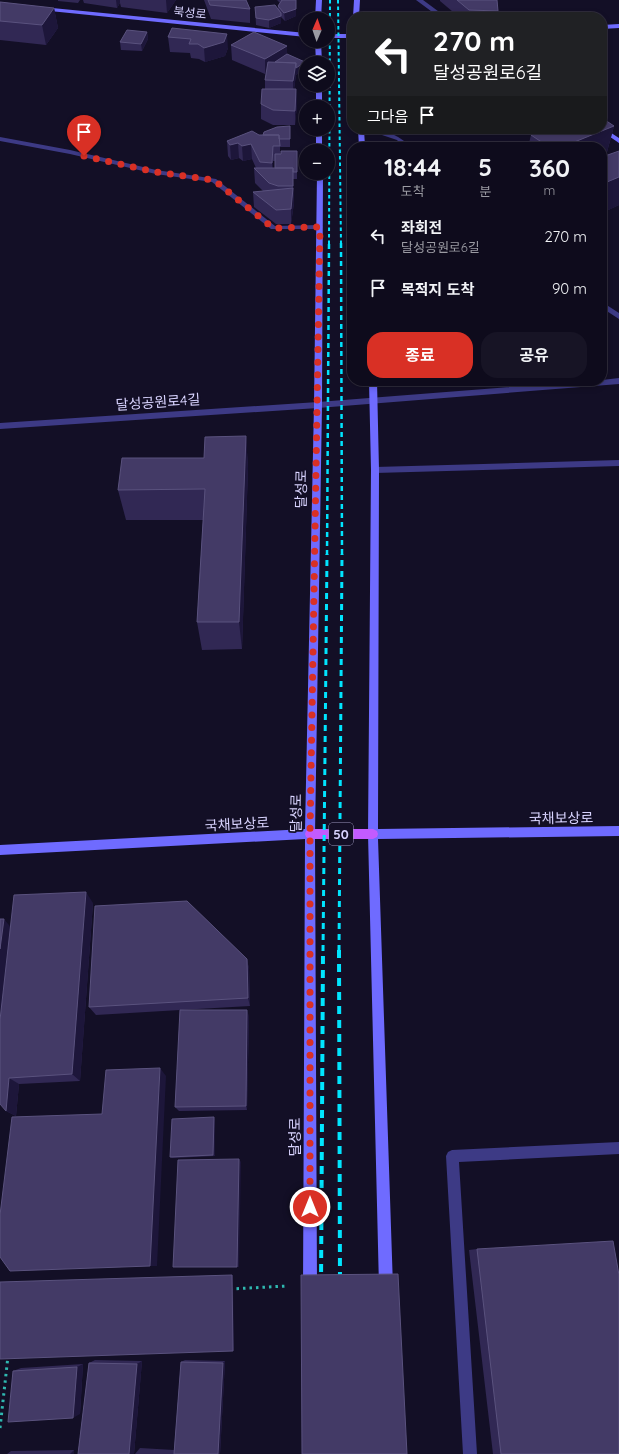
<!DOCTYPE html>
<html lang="ko">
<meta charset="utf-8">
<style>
:root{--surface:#0e0b1c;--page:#171425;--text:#f1f3f6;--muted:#9b9ba3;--line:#2e2b3b;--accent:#d93025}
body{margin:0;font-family:Quicksand,"Noto Sans KR",sans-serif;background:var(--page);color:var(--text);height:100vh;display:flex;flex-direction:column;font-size:15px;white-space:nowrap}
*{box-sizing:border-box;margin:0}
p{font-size:13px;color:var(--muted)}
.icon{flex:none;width:22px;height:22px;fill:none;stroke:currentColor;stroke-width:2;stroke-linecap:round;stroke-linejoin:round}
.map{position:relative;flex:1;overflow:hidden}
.sheet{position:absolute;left:347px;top:142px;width:260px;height:244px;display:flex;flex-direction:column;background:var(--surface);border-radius:16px;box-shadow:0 2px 6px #0003,0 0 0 1px var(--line)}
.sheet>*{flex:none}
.guide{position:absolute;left:347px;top:12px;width:260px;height:122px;border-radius:16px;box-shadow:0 2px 6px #0003,0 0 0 1px var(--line);background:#202124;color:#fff;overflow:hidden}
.needle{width:26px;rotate:2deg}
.controls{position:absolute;left:299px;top:12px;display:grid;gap:8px}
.controls a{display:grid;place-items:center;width:36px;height:36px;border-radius:50%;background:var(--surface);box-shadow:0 2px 6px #0003,0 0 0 1px var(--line);font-size:20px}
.pin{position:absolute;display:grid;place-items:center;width:34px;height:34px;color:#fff;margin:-41px -17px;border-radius:50% 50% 50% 0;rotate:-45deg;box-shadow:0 0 4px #0007}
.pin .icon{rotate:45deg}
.me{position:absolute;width:44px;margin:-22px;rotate:0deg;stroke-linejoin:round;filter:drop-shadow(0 0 3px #0008)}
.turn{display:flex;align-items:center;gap:14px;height:84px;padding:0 20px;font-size:18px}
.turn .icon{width:52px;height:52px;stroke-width:2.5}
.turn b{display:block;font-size:28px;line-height:34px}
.then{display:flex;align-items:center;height:38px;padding:0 20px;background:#0003;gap:8px;font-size:15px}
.eta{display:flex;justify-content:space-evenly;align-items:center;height:68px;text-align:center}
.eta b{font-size:24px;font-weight:700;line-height:28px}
.action{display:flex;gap:8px;margin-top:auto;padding:8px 20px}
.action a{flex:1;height:46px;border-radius:16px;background:var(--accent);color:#fff;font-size:16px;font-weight:700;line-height:46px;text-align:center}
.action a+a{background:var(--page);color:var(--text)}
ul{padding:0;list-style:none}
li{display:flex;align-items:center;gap:12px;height:52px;padding:0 20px}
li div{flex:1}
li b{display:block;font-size:15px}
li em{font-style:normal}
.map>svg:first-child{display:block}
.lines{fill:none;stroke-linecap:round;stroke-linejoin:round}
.path{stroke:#2fb8b0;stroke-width:3;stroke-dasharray:2.5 4;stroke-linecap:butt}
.lane{fill:#3d3a85;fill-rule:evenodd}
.street{fill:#3d3a85;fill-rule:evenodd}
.secondary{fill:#6f6bff;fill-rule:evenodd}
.primary{fill:#c25bff;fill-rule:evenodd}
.rail-far3{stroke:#00e5ff;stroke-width:2;stroke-dasharray:3.5 3;stroke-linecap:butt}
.rail-far2{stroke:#00e5ff;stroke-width:2.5;stroke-dasharray:5 4;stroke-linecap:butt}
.rail-far1{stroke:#00e5ff;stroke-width:3;stroke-dasharray:6 5;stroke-linecap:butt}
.rail{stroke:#00e5ff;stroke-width:4;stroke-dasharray:8 6;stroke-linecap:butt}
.wall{fill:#312854;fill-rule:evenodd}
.shaded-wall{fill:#1d163a}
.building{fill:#433a66;stroke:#5a527e}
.route{stroke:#d93025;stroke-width:7;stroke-dasharray:0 12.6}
.labels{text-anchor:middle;stroke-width:3.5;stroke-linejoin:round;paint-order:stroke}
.far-street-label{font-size:12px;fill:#d9d4ff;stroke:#130f26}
.shield{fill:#130f26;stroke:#9e99be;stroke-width:1}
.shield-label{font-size:13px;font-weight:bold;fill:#d9d4ff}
.street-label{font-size:14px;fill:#d9d4ff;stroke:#130f26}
</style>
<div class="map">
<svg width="619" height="1454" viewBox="0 0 619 1454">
<rect width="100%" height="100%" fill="#130f26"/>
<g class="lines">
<!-- path -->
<path class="path" d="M230,1289L287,1286
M0,1428L8,1356"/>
<!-- lane -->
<path class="lane" d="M619,460V466L375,473L371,470L375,467Z
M619,1142V1154L459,1162L477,1454H463L446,1156L448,1152L452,1150Z"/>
<!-- street -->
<path class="street" d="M416,0H423L446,17H439Z
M364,129C380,129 400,134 410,147H403L397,140Z
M0,137L70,150L156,170L216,179L275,226L320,225L323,227L320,229H271L212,182L156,174L70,154L0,141Z
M602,302L619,313V319L602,308Z
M619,378V384L318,408L0,429V423L318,402L585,381H602V380Z"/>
<!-- secondary -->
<path class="secondary" d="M316,0H322L321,19H315Z
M354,0H360L359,17H353Z
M42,7L306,33V37L40,10L39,9Z
M619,24V28L602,29V25Z
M328,34H352V38H328Z
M315,41H321L322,63H316Z
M316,85H322V107H316Z
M602,127L619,138V143L600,130L599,129H602Z
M316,129H322V151H316Z
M358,129H364L365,147H359Z
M317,173H323L322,405L315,834L317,1288L315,1293L310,1295L305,1293L303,1288L305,839L0,855V845L305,829L314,405Z
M369,381H377L379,470L378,829L619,826V836L378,839L393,1287L391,1292L386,1294L381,1292L379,1287L368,834L371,470Z"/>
<!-- primary -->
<path class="primary" d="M310,829H373L377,831L378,834L377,837L373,839H310L306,837L305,834L306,831Z"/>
<!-- rail-far3 -->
<path class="rail-far3" d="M338,0L341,244
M329,244L330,0"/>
<!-- rail-far2 -->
<path class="rail-far2" d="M341,243L342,555
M327,555L329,243"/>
<!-- rail-far1 -->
<path class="rail-far1" d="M323,951L327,554
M339,951L342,554"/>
<!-- rail -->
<path class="rail" d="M339,950L340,1286
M321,1286L323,950"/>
</g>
<!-- wall -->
<path class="wall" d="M58,0H80L78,3L58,1Z
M83,0H176L167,13L121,7L120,3L117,8L84,3Z
M204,0H246L250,9V23L211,19Z
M277,0H296V16L285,21L281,17V23L269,28L256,25L255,7L278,9V6L280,3Z
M440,0H497L498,11L497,17H459L440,1Z
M0,2L54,8L58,28L46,45L0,40Z
M172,28L228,48L225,56L205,62L199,59L191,58L190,53L170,52L168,37Z
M147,32L148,39L142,51L121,50L120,42Z
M231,45L287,46V54L305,69L296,75L294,89H296L297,104L295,125H273L261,119V104L265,89V80L266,73L265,74L232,60Z
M602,118L614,126L606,156L619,151V205L602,213V147H528L531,135L545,129H602Z
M290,126V147H280V154L297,151V179H293L294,203L291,224H276L254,207L253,192L263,191L255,183L254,168H256L252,159L243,161L239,158L231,160L228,156L227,141L259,135H263ZM273,161H275V168H273Z
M246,436L248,468L242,649L202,650L197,622L203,520H126L118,490L204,458Z
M93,903L80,1081L19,1084L16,1116L6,1111L11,927Z
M247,959L249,969L250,1006L180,1010L249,1016L247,1110L179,1111L175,1107L180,1010L96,1015L89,1007Z
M215,1119V1156L172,1158L170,1157Z
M477,1249L619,1454H493L469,1250Z
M95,1360L142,1361L134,1454H78L89,1363Z
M185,1360L225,1361L220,1454H135L140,1448L174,1450L181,1362Z
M83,1364L80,1414L13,1371L21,1368Z
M74,1450V1454H7L11,1451Z"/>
<!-- shaded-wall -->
<path class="shaded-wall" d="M116,0H120V3L117,8Z
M166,0H176L167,13Z
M296,0V16L285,21L284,13Z
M54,8L58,28L46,45L42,25Z
M281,13V23L269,28V20Z
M147,32L148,39L142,51L141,44Z
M227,34L228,48L225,56L205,62L204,48Z
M287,46V61L265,74V59Z
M305,62V69L296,75L293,96V81L296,63Z
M296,89L297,104L295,125V111Z
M614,126L605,159L602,160V147H562Z
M238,143L239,158L231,160L230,145Z
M251,144L252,159L243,161L242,146Z
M273,146V177L272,163Z
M619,177V205L602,213V201L607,182Z
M293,188L294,203L291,224V209Z
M246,436L248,468L242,649L239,622Z
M86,892L93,903L80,1081L72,1074Z
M4,919L13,930L0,1040V949Z
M247,959L249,969L250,1006L248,998Z
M247,1010L249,1016L247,1110L246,1106Z
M160,1068L166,1076L157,1266H150Z
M9,1078L19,1084L16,1116L6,1111Z
M214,1117L215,1119V1156L213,1155Z
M239,1159L241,1162L239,1267H237Z
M232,1275H233L234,1350L233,1351Z
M142,1361L134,1454H129L137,1364Z
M225,1361L220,1454H218L223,1363Z
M83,1364L80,1414L73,1418L77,1367Z
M74,1450V1454H70Z"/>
<!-- building -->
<path class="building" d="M208,0H246L250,9L210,5Z
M282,0H296V9L284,13L278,6Z
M457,0H497L498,11L469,10Z
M0,2L54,8L42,25L0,21Z
M275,5L281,13V16L269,20L256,18L255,7Z
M172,28L227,34L224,42L204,48L198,44H189L191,39L168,37Z
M127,30L147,32L141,44L120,42Z
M254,32L287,46L265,59L231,45Z
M287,54L305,62L296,68V63L275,62Z
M268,62L296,63L293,81L265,80Z
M262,89H296L295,111L273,110L261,104Z
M602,118L614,126L562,147H549L531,135L545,129H602Z
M290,126V139H279V135H263L264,132L277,127Z
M252,131L259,135H279L280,146H273L272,163L260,162L251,144L242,146L238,143L230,145L227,141Z
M281,151H297V172H293V168H275V154H281Z
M619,151V177L607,182L602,178V157Z
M254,168H293V186H278L269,183Z
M293,188L291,209L276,210L253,192Z
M246,436L239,622H197L205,489L118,490L122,458H204L205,437Z
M86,892L72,1074L9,1078L6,1111L0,1104V1020L14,895Z
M187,901L247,959L248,998L89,1007L95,906Z
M0,919H4L0,949Z
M180,1010H247L246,1106L175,1107Z
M160,1068L150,1266L10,1271L0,1257V1215L12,1117L102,1114L106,1070Z
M214,1117L213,1155L170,1157L172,1119Z
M239,1159L237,1267H173L178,1160Z
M613,1241L619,1275V1454H501L477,1249Z
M398,1274L407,1454H302L301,1275Z
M232,1275L233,1351L0,1359V1282Z
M181,1362L223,1363L218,1454H174Z
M89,1363L137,1364L129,1454H78Z
M77,1367L73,1418L8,1422L13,1371Z"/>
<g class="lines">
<!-- route -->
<path class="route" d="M84,156L156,172L214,180L273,228L320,227L310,834V1207"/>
</g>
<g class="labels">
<!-- far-street labels -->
<g class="far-street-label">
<text transform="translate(190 13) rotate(6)" y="4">북성로</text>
</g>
<!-- shield labels -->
<rect class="shield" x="329" y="823" width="24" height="22" rx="3"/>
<g class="shield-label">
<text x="341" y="839">50</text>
</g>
<!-- street labels -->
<g class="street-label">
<text transform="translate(158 402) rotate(-4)" y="5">달성공원로4길</text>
<text transform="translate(301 489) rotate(-89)" y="5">달성로</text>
<text transform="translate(296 813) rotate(-89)" y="5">달성로</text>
<text transform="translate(561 818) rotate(-1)" y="5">국채보상로</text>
<text transform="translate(237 824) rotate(-3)" y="5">국채보상로</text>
<text transform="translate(295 1137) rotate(-90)" y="5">달성로</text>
</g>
</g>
</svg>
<div class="controls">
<a><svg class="needle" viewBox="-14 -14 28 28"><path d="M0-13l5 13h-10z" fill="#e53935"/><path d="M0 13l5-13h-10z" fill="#9b9ba3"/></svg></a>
<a><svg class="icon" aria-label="layers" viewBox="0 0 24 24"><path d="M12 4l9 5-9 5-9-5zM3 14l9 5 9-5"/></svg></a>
<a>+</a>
<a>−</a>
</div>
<div class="pin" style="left:84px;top:156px;background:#d93025"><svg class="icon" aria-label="arrive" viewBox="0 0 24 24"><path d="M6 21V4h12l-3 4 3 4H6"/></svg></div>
<svg class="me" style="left:310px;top:1207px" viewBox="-20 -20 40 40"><circle r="17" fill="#d93025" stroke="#fff" stroke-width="3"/><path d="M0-11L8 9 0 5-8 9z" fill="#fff"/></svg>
<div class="guide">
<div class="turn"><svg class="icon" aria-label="left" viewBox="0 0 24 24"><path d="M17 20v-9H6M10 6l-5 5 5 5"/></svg><div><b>270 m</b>달성공원로6길</div></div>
<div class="then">그다음<svg class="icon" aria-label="arrive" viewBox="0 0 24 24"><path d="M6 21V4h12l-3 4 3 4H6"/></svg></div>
</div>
<section class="sheet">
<div class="eta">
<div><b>18:44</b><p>도착</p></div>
<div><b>5</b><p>분</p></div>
<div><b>360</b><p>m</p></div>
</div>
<ul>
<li><svg class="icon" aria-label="left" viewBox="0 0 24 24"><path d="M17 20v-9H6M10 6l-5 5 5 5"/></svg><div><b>좌회전</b><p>달성공원로6길</p></div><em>270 m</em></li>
<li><svg class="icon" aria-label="arrive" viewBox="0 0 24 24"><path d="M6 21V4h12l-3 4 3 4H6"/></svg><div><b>목적지 도착</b></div><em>90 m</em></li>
</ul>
<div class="action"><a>종료</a><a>공유</a></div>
</section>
</div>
